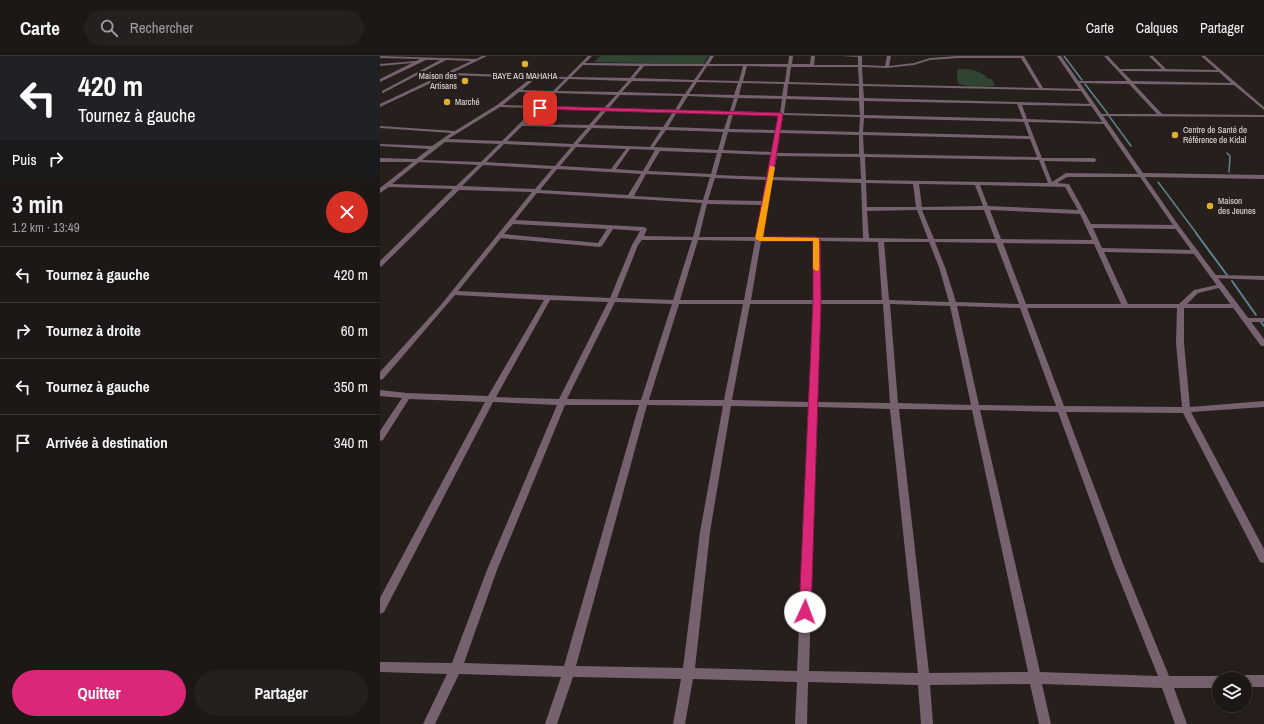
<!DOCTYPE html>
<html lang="fr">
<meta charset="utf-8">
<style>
:root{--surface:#1d1715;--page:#25201e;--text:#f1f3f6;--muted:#a09fa0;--line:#3b3634;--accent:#db2777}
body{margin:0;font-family:"Archivo Narrow",sans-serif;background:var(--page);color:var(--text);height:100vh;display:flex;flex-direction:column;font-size:15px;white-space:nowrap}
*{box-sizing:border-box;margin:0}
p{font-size:13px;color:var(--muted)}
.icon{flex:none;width:22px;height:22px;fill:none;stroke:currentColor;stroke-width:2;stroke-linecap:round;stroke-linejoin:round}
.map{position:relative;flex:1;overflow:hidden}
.sheet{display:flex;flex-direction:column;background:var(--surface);width:380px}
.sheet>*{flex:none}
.top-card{background:#202124;color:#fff;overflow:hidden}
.fabs{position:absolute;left:832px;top:616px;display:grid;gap:8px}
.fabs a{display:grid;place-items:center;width:40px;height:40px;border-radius:50%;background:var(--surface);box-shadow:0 2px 10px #0003,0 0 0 1px var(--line);font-size:20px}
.pin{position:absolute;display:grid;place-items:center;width:34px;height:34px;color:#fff;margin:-17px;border-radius:8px;box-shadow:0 2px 6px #0006}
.me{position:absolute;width:44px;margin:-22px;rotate:2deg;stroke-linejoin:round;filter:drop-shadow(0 0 3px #0008)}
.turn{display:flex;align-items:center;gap:14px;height:84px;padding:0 12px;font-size:18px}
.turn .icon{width:52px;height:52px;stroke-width:2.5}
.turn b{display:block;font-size:28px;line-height:34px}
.then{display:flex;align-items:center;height:38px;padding:0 12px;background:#0003;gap:8px;font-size:15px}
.round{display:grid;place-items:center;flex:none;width:42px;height:42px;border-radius:21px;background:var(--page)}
.overview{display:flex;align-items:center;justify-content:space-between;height:68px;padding:0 12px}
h1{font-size:24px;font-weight:700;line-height:30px}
.primary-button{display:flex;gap:8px;margin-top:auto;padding:8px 12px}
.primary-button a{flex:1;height:46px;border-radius:24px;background:var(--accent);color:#fff;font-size:16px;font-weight:700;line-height:46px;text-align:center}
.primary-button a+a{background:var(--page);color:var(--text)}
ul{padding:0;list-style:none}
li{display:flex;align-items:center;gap:12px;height:56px;padding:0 12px;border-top:1px solid var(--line)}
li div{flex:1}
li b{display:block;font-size:15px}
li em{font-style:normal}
header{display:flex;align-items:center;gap:24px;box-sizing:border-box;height:56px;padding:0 20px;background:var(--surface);border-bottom:1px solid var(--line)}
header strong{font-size:19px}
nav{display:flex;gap:22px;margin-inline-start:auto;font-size:14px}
.search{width:280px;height:36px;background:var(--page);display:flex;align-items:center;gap:10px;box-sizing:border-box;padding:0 14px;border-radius:22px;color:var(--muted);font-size:15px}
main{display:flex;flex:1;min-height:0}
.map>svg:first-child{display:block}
.green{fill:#2f4531}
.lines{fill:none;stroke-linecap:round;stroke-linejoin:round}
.stream-far1{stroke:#59858f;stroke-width:1.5}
.stream{stroke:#59858f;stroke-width:2}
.minor{fill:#75626e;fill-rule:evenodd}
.tertiary{fill:#75626e;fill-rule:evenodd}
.route{fill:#db2777;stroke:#8e194d}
.slow{fill:#f59e0b}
.poi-dot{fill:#deb133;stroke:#271f1c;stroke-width:1.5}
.labels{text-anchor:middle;stroke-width:4;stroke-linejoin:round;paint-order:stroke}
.far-poi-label{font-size:9px;fill:#e0dad8;stroke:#271f1c;text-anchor:start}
</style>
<header>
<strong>Carte</strong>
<div class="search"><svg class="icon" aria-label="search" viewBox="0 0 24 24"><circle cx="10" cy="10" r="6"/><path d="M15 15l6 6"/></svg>Rechercher</div>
<nav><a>Carte</a><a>Calques</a><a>Partager</a></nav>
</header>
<main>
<section class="sheet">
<div class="top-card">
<div class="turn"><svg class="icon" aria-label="left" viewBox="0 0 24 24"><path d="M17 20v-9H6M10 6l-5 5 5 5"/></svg><div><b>420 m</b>Tournez à gauche</div></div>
<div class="then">Puis<svg class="icon" aria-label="right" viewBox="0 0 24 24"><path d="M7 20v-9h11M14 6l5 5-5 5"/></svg></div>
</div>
<div class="overview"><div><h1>3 min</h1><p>1.2 km · 13:49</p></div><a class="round" style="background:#d93025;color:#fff"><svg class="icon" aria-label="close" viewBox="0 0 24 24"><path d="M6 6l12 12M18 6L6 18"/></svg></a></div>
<ul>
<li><svg class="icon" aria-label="left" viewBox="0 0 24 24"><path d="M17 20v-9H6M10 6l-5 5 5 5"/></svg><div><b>Tournez à gauche</b></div><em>420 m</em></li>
<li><svg class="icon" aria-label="right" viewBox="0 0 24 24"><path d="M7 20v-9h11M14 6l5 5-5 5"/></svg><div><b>Tournez à droite</b></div><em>60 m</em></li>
<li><svg class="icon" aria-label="left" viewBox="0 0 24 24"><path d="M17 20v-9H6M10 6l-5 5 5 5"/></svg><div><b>Tournez à gauche</b></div><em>350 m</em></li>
<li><svg class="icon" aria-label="arrive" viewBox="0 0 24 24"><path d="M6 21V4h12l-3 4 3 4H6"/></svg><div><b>Arrivée à destination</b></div><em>340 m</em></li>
</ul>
<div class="primary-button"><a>Quitter</a><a>Partager</a></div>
</section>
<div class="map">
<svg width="884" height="668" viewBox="0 0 884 668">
<rect width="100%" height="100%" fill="#271f1c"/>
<!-- green -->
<path class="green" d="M220,0H328L324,8L214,6Z
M578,13C591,13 600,14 609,23H612L615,30L594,31L579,28L577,23Z"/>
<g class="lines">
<!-- stream-far1 -->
<path class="stream-far1" d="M684,0L702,24
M705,28L728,58
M729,60L751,90
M847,97L850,100L849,116
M778,126L817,178"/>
<!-- stream -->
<path class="stream" d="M816,177L847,219
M852,225L876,259
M880,265L884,270"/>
<!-- minor -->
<path class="minor" d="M0,0L96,3L102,0H107L72,17L187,21L208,0H212L205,7L325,8L330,0H334L329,8H408L409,0H413L412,8H430L431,0H435L434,9H478V1L461,0H482V9L505,10L507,0H511L509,10L534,7L550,2L577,0H644L663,32L702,33L701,35L483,30L484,42L714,48V50H712L642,49L647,63L725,66L727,67L725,68L648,66L662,102H714L717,104L714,106L664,105L672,126L686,117L762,118V120L760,121H687L677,127L689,128L711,168L797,169L800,171L797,173L713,172L722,192L816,194L819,196L816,198L724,196L748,248H799L814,234L841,228L843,229V231L818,237L807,248H855L858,250L855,252H804V287L810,351L884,345V351L811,356L884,493V507L880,506L803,357L686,356L744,510L789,620H839L844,623H839V632H794L807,668H795L782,632L662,628L671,668H659L650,628L550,629L553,668H541L538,629L428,626L427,668H415L417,626L313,623L305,668H293L301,623L193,621L177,668H165L181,621L79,618L55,668H43L67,618L0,616V606L72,607L107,514L177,349L113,346L4,556L0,558V542L105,346L29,343L3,384L0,385V375L22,342L0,340V334L27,337L108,340L164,244L75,239L3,323L0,324V316L60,250L152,136L79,134L2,210L0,211V205L73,133L9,131L0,137V132L33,106H0V102L36,103L49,93L0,90V88L52,90L71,77L0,72V70L75,75L117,49L151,22L68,19L0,51V48L91,5L66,4L3,37H2V35L60,4H46L0,26V23L32,7L0,10V8L36,5L40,3L0,2ZM579,2H641L659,32L483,28L482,11L507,12L534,9L550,4ZM203,9L260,10L250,22L191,21ZM264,10H324L314,24L254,22ZM327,10H363L359,25L318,24ZM367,10L407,11L405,26L363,25ZM411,11H478L479,28L409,26ZM156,22L185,23L173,35L142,34ZM189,23L248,25L238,36L177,35ZM252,25L313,26L305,38L242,36ZM317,26L358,27L354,39L309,38ZM362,27L404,28L402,40L359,39ZM408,28L479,30V42L407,40ZM139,36L170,37L158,50L123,49ZM175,37L236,39L224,52L162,50ZM240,39L303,40L295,54L229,52ZM308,40L354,42L350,55L299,54ZM358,42L402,43L400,57L354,55ZM406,43L479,45L480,59L404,57ZM484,45L637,48L643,63L484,59ZM120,51L155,52L122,85L68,83ZM160,52L222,54L209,69L145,68ZM227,54L293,56L283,71L214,69ZM297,56L349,58L344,73L288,71ZM353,58L399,59L396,74L349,73ZM403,59L480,61L479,76L401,74ZM484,62L644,66L649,80L483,76ZM142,70L207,72L193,88L127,85ZM212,72L281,74L270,91L198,88ZM286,74L343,76L338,94L274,91ZM348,76L396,77L392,96L343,94ZM400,77L479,79V98L397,97ZM483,79L650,83L657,101L484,98ZM65,86L119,88L101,106L42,104ZM124,88L191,91L175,110L106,106ZM196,91L246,93L231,113L180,110ZM250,93L275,94L263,115L236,113ZM280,95L337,97L331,118L268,115ZM342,97L392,99L388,121L336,119ZM397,100L480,101L481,123L393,121ZM485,101L659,104L668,127L486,124ZM39,106L98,109L76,130L12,128ZM103,109L172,113L155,133L82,130ZM177,113L261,118L248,139L160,134ZM266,118L330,121L323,144L254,140ZM335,122L387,124L383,145L328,144ZM392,124L481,127L483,182L382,181ZM486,127L533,128L536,151H487ZM539,128L595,129L603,150L542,151ZM600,129L685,131L698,154L608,150ZM157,137L322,147L313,181L264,180L267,173L264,171L135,164ZM327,148L382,149L376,181H319ZM537,154L548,183L489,182L487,155ZM542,154H604L615,183H554ZM610,154L700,158L712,184L621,183ZM133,168L227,173L218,187L124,178ZM233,173L260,175L252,189L230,242L78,235L121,182L220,191L222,190ZM262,184H312L293,244L237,242L258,189ZM318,184L375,185L364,244H300ZM381,185H433L434,244H371ZM439,185L498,186L502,244H440ZM504,186H549L559,211L569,246L509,244ZM555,186L616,187L639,248L576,246L565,211ZM623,187L714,188L741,248H646ZM170,244L228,246L179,343L116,341ZM235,246L292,248L261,344L187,343ZM299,248H363L344,344H269ZM370,248H433L429,346L352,344ZM440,248H503L510,347L437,346ZM510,248L570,250L591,349L518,347ZM577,250L640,252L676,350L599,349ZM647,252H797L796,287L802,351L684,350ZM185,349H259L184,610L84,607L117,514ZM267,349L343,350L320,476L303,612L196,610ZM351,350L429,351L417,615L315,612L330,476ZM437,351L510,353L538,617L429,615ZM519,353L592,354L648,616L549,617ZM600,354L678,356L734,510L778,620L660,616Z
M724,0H728L740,13H782L769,0H773L786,13L837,14L821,0H825L884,51V54L854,29L754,28L782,58L884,59V61L718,60V59L720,58H777L749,28L696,27L697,25H747ZM742,15L839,16L851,27L752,25Z
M835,219L884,220V224L833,222L832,221Z
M864,262H884V266H864L863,264Z
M865,619H884V631H865V623H860L861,621Z"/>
<!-- tertiary -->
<path class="tertiary" d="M677,0H681L763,117L884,119V123L765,121L799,170L884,283V290H881L795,172Z"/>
</g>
<!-- route -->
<path class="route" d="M160,50L401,57L403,58L383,181H436L440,183L441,246L431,556L430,560L425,561L421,560L419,556L433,246V185H379L375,183L398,60L158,53Z"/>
<!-- slow -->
<path class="slow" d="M390,110L395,111L383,181L439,182V214L437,215L433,213V185H379L375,183Z"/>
<!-- markers -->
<g class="poi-dot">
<circle cx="145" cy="8" r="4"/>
<circle cx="85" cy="25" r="4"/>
<circle cx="67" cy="46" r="4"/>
<circle cx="795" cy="79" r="4"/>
<circle cx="830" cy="150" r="4"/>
</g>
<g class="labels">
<!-- far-poi labels -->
<g class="far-poi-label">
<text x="77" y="23" text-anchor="end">Maison des<tspan x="77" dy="10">Artisans</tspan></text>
<text x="145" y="23" text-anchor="middle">BAYE AG MAHAHA</text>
<text x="75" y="49">Marché</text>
<text x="803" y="77">Centre de Santé de<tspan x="803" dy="10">Référence de Kidal</tspan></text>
<text x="838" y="148">Maison<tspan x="838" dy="10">des Jeunes</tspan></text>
</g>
</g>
</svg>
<div class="fabs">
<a><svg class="icon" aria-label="layers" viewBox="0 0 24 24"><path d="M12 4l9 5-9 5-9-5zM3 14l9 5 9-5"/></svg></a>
</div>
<div class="pin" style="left:160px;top:52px;background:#d93025"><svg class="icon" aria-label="arrive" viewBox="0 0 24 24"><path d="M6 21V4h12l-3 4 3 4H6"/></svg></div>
<svg class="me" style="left:425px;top:556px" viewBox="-20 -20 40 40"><circle r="19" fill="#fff"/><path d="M0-13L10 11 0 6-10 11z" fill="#db2777"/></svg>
</div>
</main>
